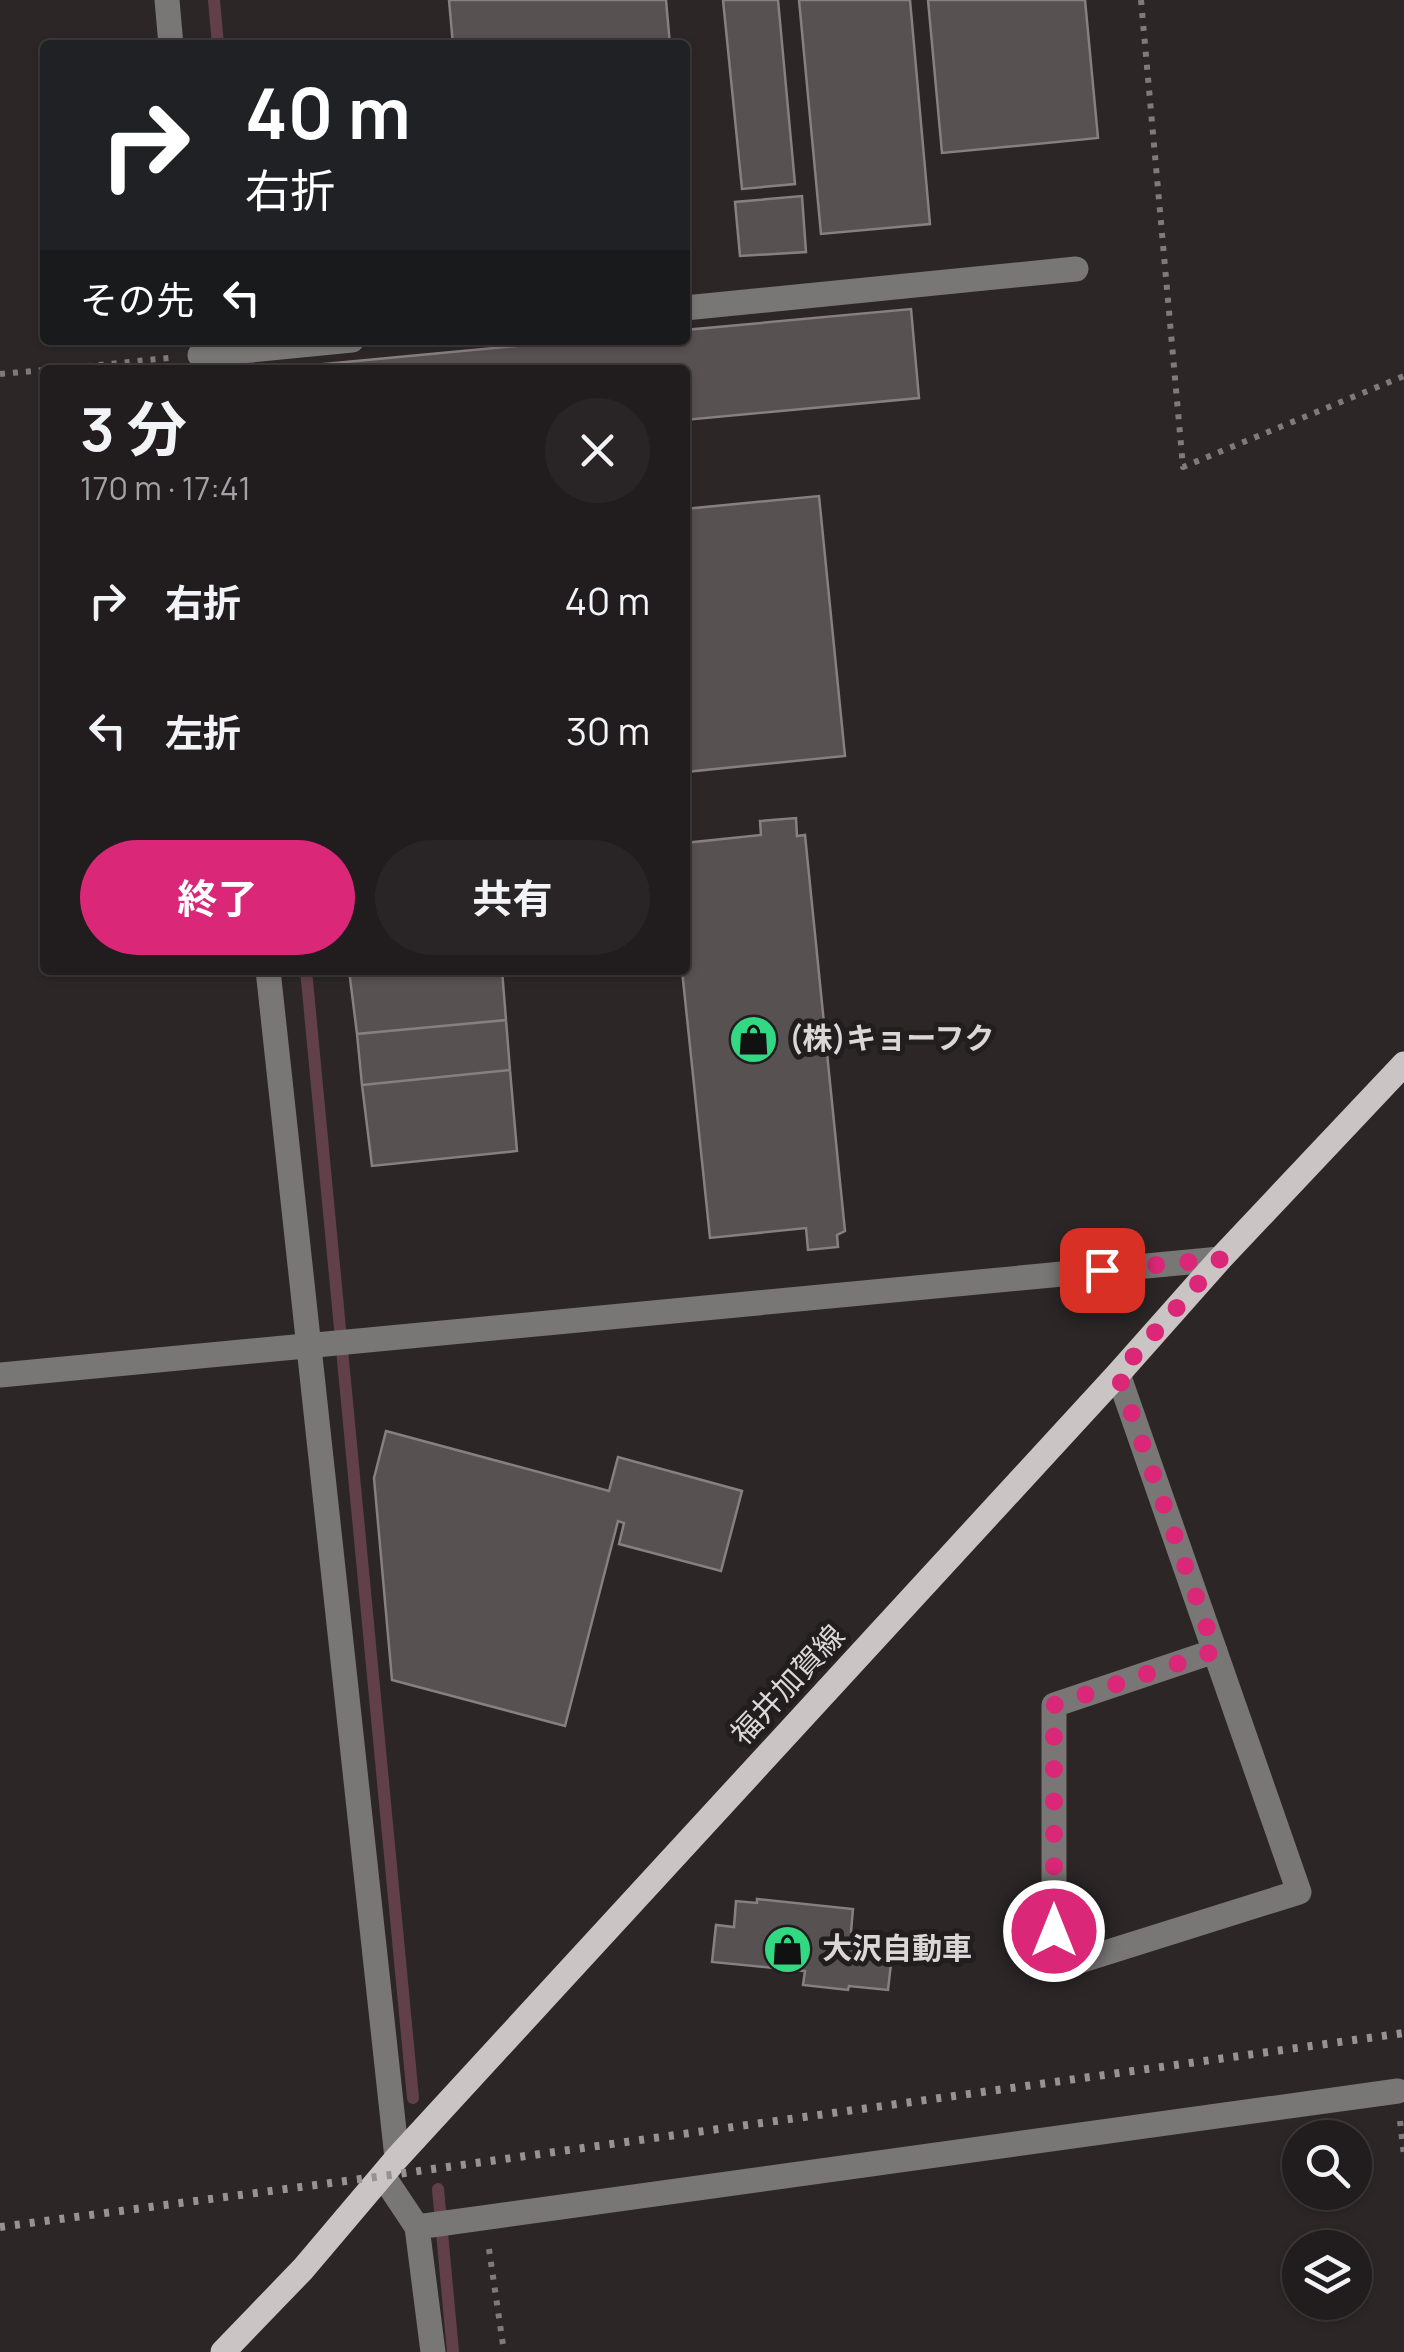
<!DOCTYPE html>
<html lang="ja">
<meta charset="utf-8">
<style>
:root{--surface:#211c1d;--page:#292526;--text:#f1f3f6;--muted:#a2a1a4;--line:#3e3a3b;--accent:#db2777}
body{margin:0;font-family:Manrope,"Noto Sans JP",sans-serif;background:var(--page);color:var(--text);height:100vh;display:flex;flex-direction:column;font-size:38px;white-space:nowrap}
*{box-sizing:border-box;margin:0}
p{font-size:32px;color:var(--muted)}
.icon{flex:none;width:55px;height:55px;fill:none;stroke:currentColor;stroke-width:2;stroke-linecap:round;stroke-linejoin:round}
.map{position:relative;flex:1;overflow:hidden}
.sheet{position:absolute;left:40px;top:365px;width:650px;height:610px;display:flex;flex-direction:column;background:var(--surface);border-radius:10px;box-shadow:0 2px 8px #0004,0 0 0 2px var(--line)}
.sheet>*{flex:none}
.banner{position:absolute;left:40px;top:40px;width:650px;height:305px;border-radius:10px;box-shadow:0 2px 8px #0004,0 0 0 2px var(--line);background:#202124;color:#fff;overflow:hidden}
.controls{position:absolute;left:1282px;top:2120px;display:grid;gap:20px}
.controls a{display:grid;place-items:center;width:90px;height:90px;border-radius:50%;background:var(--surface);box-shadow:0 2px 8px #0004,0 0 0 2px var(--line);font-size:50px}
.pin{position:absolute;display:grid;place-items:center;width:85px;height:85px;color:#fff;margin:-42px;border-radius:20px;box-shadow:0 5px 15px #0006}
.me{position:absolute;width:110px;margin:-55px;rotate:0deg;stroke-linejoin:round;filter:drop-shadow(0 0 8px #0008)}
.turn{display:flex;align-items:center;gap:35px;height:210px;padding:0 40px;font-size:45px}
.turn .icon{width:130px;height:130px;stroke-width:2.5}
.turn b{display:block;font-size:70px;line-height:85px}
.then{display:flex;align-items:center;height:95px;padding:0 40px;background:#0003;gap:20px;font-size:38px}
.round{display:grid;place-items:center;flex:none;width:105px;height:105px;border-radius:52px;background:var(--page)}
.summary{display:flex;align-items:center;justify-content:space-between;height:170px;padding:0 40px}
h1{font-size:60px;font-weight:700;line-height:75px}
.button{display:flex;gap:20px;margin-top:auto;padding:20px 40px}
.button a{flex:1;height:115px;border-radius:60px;background:var(--accent);color:#fff;font-size:40px;font-weight:700;line-height:115px;text-align:center}
.button a+a{background:var(--page);color:var(--text)}
ul{padding:0;list-style:none}
li{display:flex;align-items:center;gap:30px;height:130px;padding:0 40px}
li div{flex:1}
li b{display:block;font-size:38px}
li em{font-style:normal}
.map>svg:first-child{display:block}
.lines{fill:none;stroke-linecap:round;stroke-linejoin:round}
.stream{stroke:#62404a;stroke-width:12}
.building{fill:#575152;stroke:#877f81;stroke-width:2.5}
.path{stroke:#7f7a7b;stroke-width:6;stroke-dasharray:5 8;stroke-linecap:butt}
.minor{stroke:#797676;stroke-width:25}
.major{stroke:#cbc4c5;stroke-width:25}
.rail{stroke:#979293;stroke-width:8;stroke-dasharray:5 10;stroke-linecap:butt}
.route{stroke:#db2777;stroke-width:18;stroke-dasharray:0 32.4}
.labels{text-anchor:middle;stroke-width:10;stroke-linejoin:round;paint-order:stroke}
.poi-label{font-size:30px;font-weight:bold;fill:#dbd7d7;stroke:#221d1e;text-anchor:start}
.street-label{font-size:30px;fill:#dbd7d7;stroke:#221d1e}
</style>
<div class="map">
<svg width="1404" height="2352" viewBox="0 0 1404 2352">
<rect width="100%" height="100%" fill="#2c2627"/>
<g class="lines">
<!-- stream -->
<path class="stream" d="M214,0L218,45
M247,347L249,370
M306,970L413,2098
M438,2189L453,2352"/>
</g>
<!-- building -->
<path class="building" d="M449,0H666L670,45H453Z
M723,0H778L795,184L742,189Z
M799,0H910L930,224L821,234Z
M928,0H1085L1098,138L942,153Z
M685,183L690,228L685,229Z
M802,196L806,252L740,256L735,202Z
M911,309L919,398L685,420V370L271,369L579,340H685V330Z
M819,496L845,756L685,772V509Z
M796,818L797,836L805,835L845,1231L837,1235L838,1247L808,1250L806,1228L710,1238L682,970H685V843L761,835L760,821Z
M349,970H502L506,1020L357,1034Z
M506,1020L510,1070L362,1085L357,1034Z
M510,1070L517,1151L372,1166L362,1085Z
M386,1431L609,1491L618,1457L742,1491L721,1571L619,1544L624,1523L618,1521L565,1726L392,1680L374,1478Z
M757,1899L853,1909L851,1932L894,1937L888,1990L849,1986L848,1990L803,1985L805,1971L712,1962L716,1925L734,1927L736,1901L757,1903Z"/>
<g class="lines">
<!-- path -->
<path class="path" d="M1141,0L1183,467L1404,376
M47,370L169,358
M0,374L45,370
M1400,2121L1404,2156
M489,2249L504,2352"/>
<!-- minor -->
<path class="minor" d="M167,0L171,45
M685,308L1076,269
M200,355L352,340
M268,970L397,2158
M1118,1374L1299,1892L1054,1969V1705L1215,1651
M0,1375L1220,1259
M383,2176L417,2227L1398,2091
M417,2227L433,2352"/>
<!-- major -->
<path class="major" d="M223,2352L303,2269L397,2158L1118,1374L1220,1259L1404,1064"/>
<!-- rail -->
<path class="rail" d="M0,2227L383,2176L1404,2033"/>
</g>
<g class="lines">
<!-- route -->
<path class="route" d="M1054,1931V1705L1215,1651L1118,1374L1220,1259L1102,1270"/>
</g>
<!-- icons -->
<defs>
<symbol id="shop-disc" viewBox="-11 -11 22 22"><circle r="9.5" fill="#32d882" stroke="#221d1e"/><path d="M-5-2.5h2.3a2.7 3.5 0 0 1 5.4 0H5L5.5 6h-11ZM-1.5-2.5h3a1.5 2.3 0 0 0-3 0Z" fill="#111"/></symbol>
</defs>
<g fill-rule="evenodd">
<use href="#shop-disc" x="726" y="1012" width="55" height="55"/>
<use href="#shop-disc" x="760" y="1922" width="55" height="55"/>
</g>
<g class="labels">
<!-- poi labels -->
<g class="poi-label">
<text x="789" y="1049">(株)キョーフク</text>
<text x="822" y="1959">大沢自動車</text>
</g>
<!-- street labels -->
<g class="street-label">
<text transform="translate(788 1685) rotate(-47)" y="10">福井加賀線</text>
</g>
</g>
</svg>
<div class="controls">
<a><svg class="icon" aria-label="search" viewBox="0 0 24 24"><circle cx="10" cy="10" r="6"/><path d="M15 15l6 6"/></svg></a>
<a><svg class="icon" aria-label="layers" viewBox="0 0 24 24"><path d="M12 4l9 5-9 5-9-5zM3 14l9 5 9-5"/></svg></a>
</div>
<div class="pin" style="left:1102px;top:1270px;background:#d93025"><svg class="icon" aria-label="arrive" viewBox="0 0 24 24"><path d="M6 21V4h12l-3 4 3 4H6"/></svg></div>
<svg class="me" style="left:1054px;top:1931px" viewBox="-20 -20 40 40"><circle r="17" fill="#db2777" stroke="#fff" stroke-width="3"/><path d="M0-11L8 9 0 5-8 9z" fill="#fff"/></svg>
<div class="banner">
<div class="turn"><svg class="icon" aria-label="right" viewBox="0 0 24 24"><path d="M7 20v-9h11M14 6l5 5-5 5"/></svg><div><b>40 m</b>右折</div></div>
<div class="then">その先<svg class="icon" aria-label="left" viewBox="0 0 24 24"><path d="M17 20v-9H6M10 6l-5 5 5 5"/></svg></div>
</div>
<section class="sheet">
<div class="summary"><div><h1>3 分</h1><p>170 m · 17:41</p></div><a class="round"><svg class="icon" aria-label="close" viewBox="0 0 24 24"><path d="M6 6l12 12M18 6L6 18"/></svg></a></div>
<ul>
<li><svg class="icon" aria-label="right" viewBox="0 0 24 24"><path d="M7 20v-9h11M14 6l5 5-5 5"/></svg><div><b>右折</b></div><em>40 m</em></li>
<li><svg class="icon" aria-label="left" viewBox="0 0 24 24"><path d="M17 20v-9H6M10 6l-5 5 5 5"/></svg><div><b>左折</b></div><em>30 m</em></li>
</ul>
<div class="button"><a>終了</a><a>共有</a></div>
</section>
</div>
